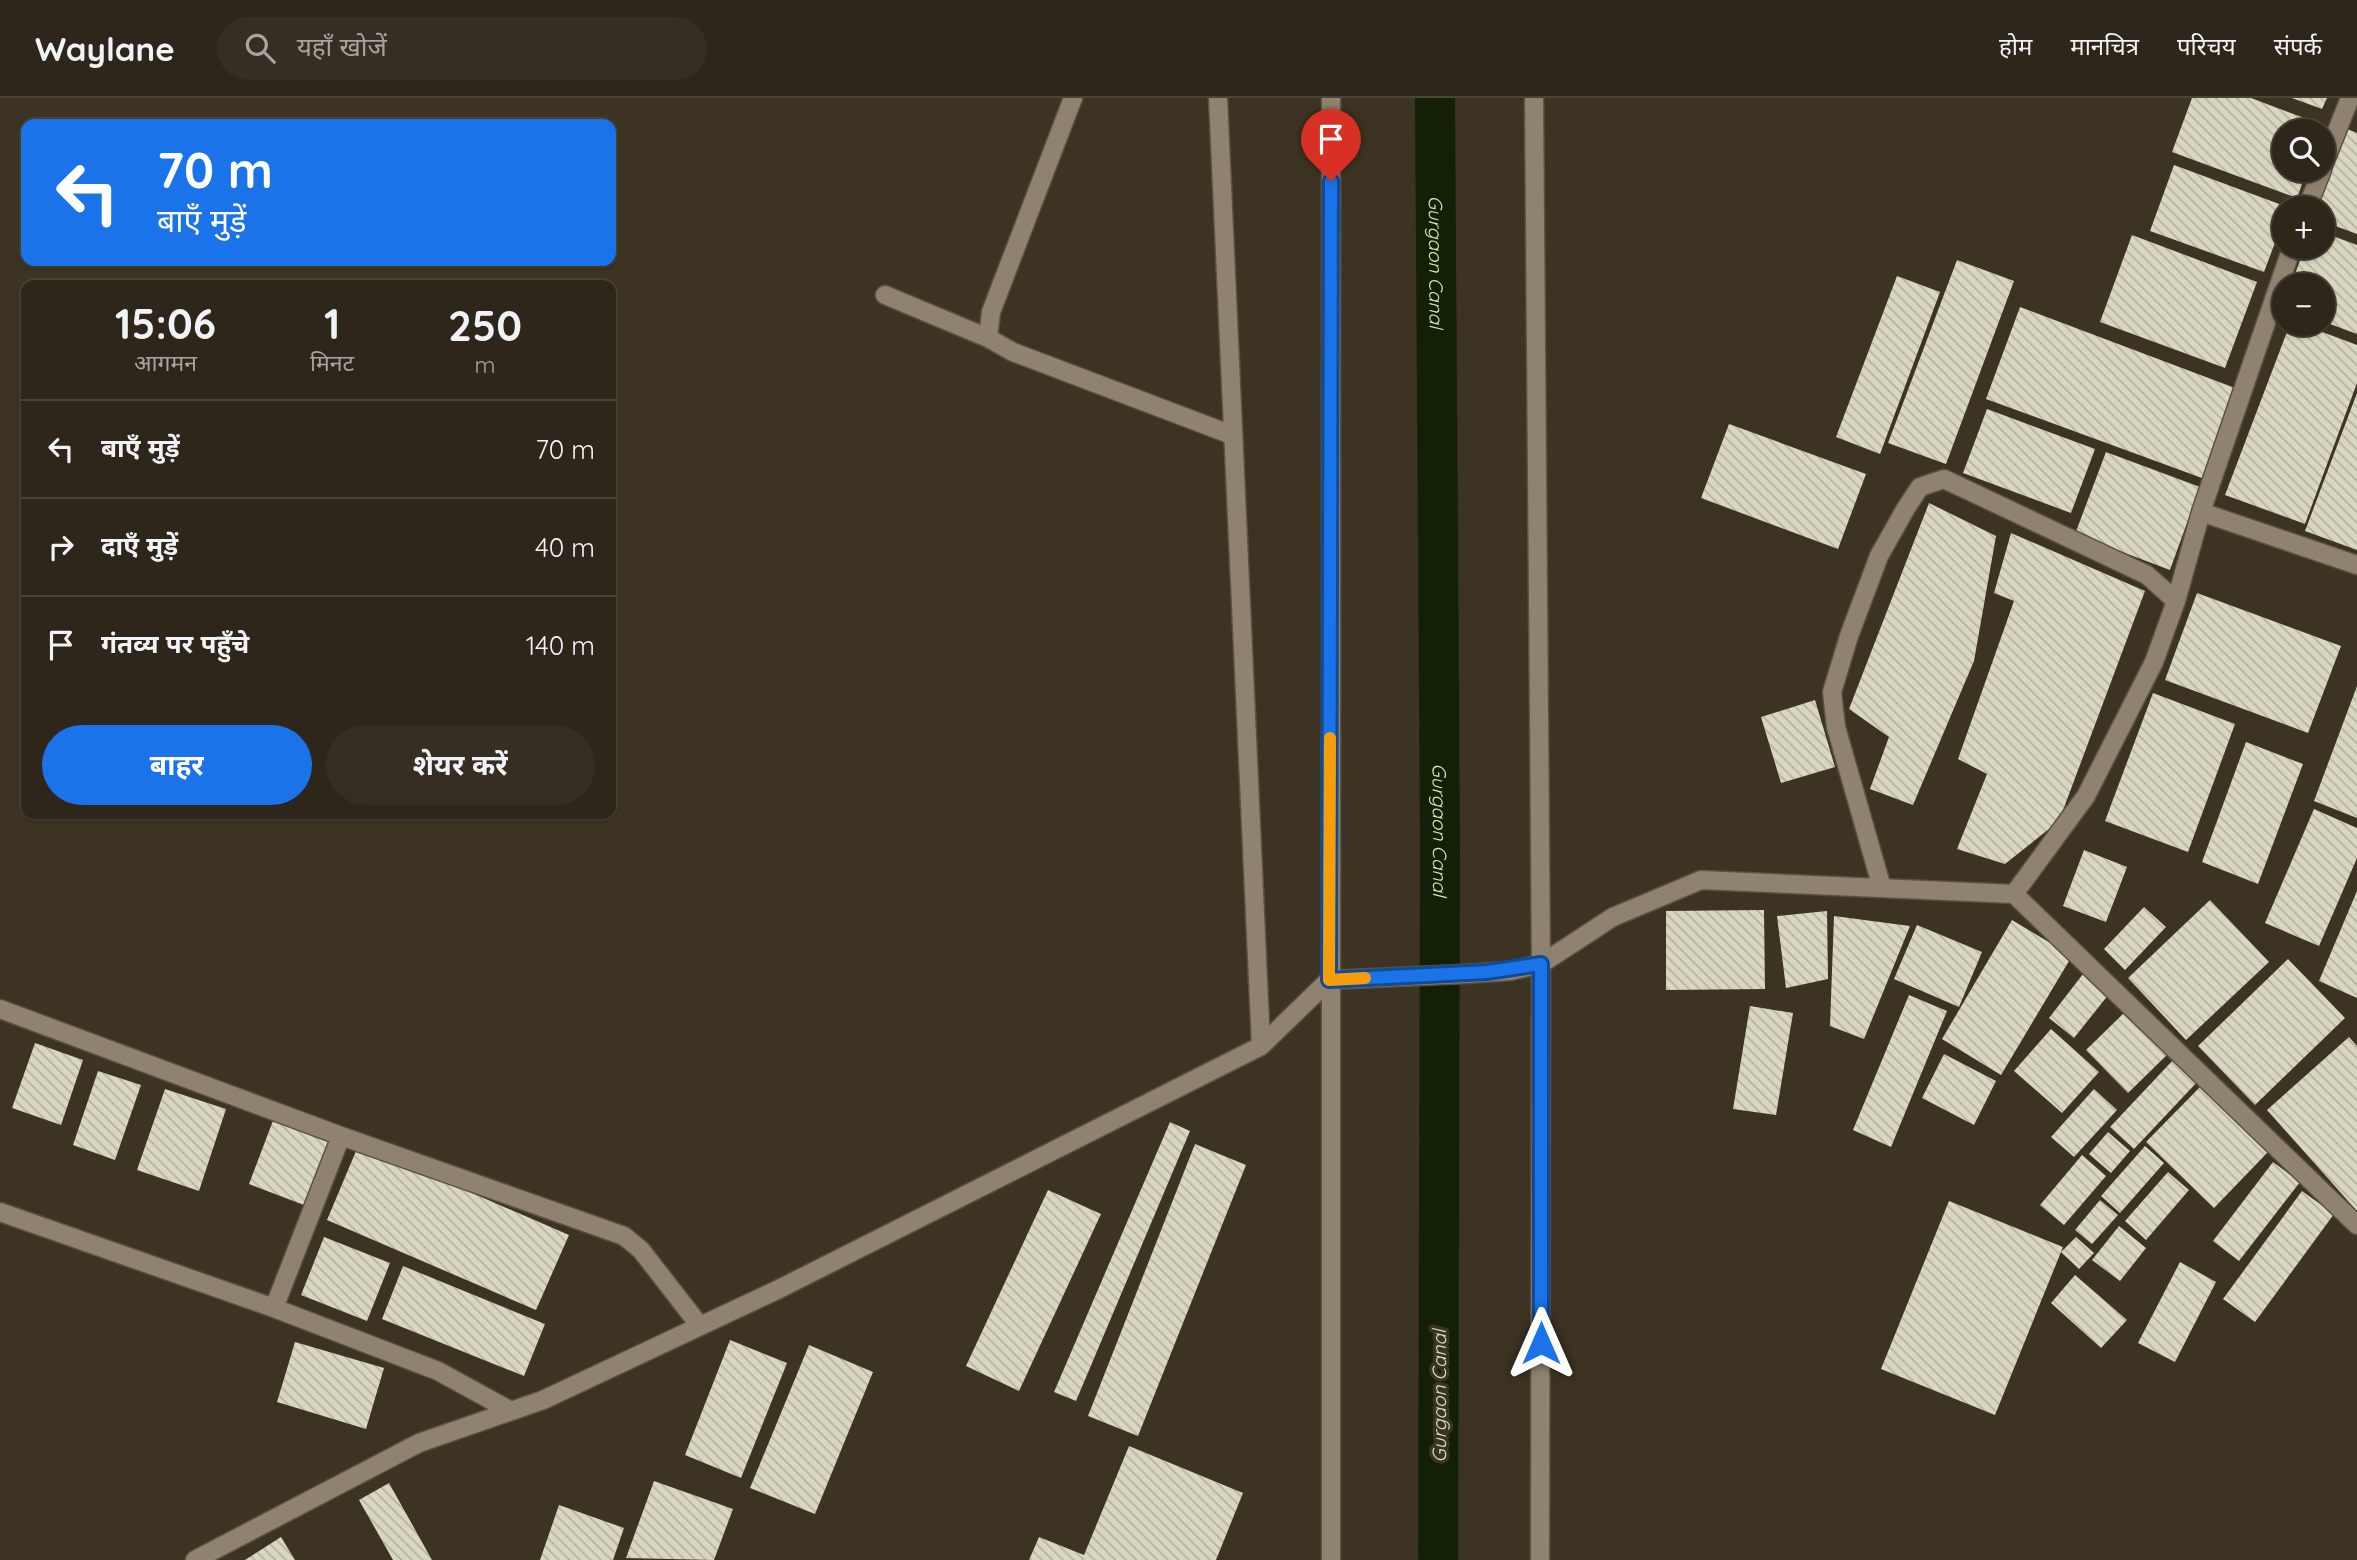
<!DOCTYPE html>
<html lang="hi">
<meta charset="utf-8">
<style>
:root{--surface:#2e261a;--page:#362e23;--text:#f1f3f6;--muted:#a7a5a2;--line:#494339;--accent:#1a73e8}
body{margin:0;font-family:Quicksand,"Noto Sans Devanagari",sans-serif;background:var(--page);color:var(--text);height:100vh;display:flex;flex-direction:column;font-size:26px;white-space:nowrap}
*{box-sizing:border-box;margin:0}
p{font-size:23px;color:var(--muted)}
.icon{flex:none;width:38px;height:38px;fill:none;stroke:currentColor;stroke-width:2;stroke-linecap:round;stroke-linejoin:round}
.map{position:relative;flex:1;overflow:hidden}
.drawer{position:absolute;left:21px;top:182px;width:595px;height:539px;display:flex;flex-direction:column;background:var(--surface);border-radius:14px;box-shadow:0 2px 5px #0004,0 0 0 2px var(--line)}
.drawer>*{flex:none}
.hud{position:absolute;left:21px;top:21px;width:595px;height:147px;border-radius:14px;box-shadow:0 2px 5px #0004,0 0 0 2px var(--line);background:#1a73e8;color:#fff;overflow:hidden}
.controls{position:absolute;left:2272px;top:21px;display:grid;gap:14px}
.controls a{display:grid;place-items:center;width:63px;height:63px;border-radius:50%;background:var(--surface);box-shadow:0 2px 5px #0004,0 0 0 2px var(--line);font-size:35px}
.pin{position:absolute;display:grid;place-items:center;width:60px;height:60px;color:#fff;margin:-72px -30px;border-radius:50% 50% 50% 0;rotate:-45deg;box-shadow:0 0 7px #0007}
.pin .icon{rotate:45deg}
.me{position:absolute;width:77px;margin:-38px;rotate:0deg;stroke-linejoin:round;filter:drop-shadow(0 0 5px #0008)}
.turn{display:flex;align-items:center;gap:24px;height:147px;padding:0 21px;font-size:32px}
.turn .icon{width:91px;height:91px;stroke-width:2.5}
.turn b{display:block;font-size:49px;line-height:60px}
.eta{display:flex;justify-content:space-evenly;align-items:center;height:119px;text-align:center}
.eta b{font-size:42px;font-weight:700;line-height:49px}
.action{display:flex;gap:14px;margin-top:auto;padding:14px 21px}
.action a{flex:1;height:80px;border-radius:42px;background:var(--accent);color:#fff;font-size:28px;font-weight:700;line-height:80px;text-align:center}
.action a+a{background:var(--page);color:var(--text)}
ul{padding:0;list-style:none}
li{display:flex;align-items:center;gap:21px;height:98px;padding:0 21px;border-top:2px solid var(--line)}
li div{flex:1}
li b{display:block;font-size:26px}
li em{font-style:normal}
header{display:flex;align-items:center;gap:42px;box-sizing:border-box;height:98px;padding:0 35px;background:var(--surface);border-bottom:2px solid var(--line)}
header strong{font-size:33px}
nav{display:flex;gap:38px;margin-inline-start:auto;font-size:24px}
.search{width:490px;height:63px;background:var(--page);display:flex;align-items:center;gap:18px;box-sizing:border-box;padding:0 24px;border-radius:38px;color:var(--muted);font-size:26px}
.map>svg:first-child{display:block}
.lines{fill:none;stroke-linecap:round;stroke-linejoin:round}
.canal{stroke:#142006;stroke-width:40}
.building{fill:url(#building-back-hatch)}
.lane-casing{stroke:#5a5142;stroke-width:21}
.street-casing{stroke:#5a5142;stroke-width:21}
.secondary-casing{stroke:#5a5142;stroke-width:21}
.lane{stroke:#8f826f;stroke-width:18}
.street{stroke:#8f826f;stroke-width:18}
.secondary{stroke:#8f826f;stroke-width:18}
.route-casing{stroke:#114b97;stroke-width:18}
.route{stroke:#1a73e8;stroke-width:12}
.slow{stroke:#f59e0b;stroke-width:12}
.labels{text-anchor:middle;stroke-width:7;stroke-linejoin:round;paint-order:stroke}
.water-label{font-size:19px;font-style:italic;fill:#d3edb6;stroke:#3d3322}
</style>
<header>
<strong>Waylane</strong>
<div class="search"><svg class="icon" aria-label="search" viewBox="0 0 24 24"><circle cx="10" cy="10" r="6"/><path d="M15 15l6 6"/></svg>यहाँ खोजें</div>
<nav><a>होम</a><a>मानचित्र</a><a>परिचय</a><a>संपर्क</a></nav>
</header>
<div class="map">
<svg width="2357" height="1462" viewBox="0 0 2357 1462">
<defs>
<pattern id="building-back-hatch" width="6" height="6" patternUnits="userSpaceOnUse" patternTransform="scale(1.75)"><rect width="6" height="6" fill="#d9d7bf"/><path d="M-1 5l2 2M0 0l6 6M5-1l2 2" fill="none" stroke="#b5b3a0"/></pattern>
</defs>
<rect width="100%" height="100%" fill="#3d3322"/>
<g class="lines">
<!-- canal -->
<path class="canal" id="s1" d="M1435,0L1440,750L1438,1462"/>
</g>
<!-- building -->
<path class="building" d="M2192,0H2251L2323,27L2321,33H2284V72H2307L2297,100L2172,54Z
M2292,0H2327L2322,11Z
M2342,29L2357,35V136L2322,123V110H2311Z
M2174,67L2290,110H2284V121L2264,174L2150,133Z
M2322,134L2357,147V236L2322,223V187H2291L2305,149H2322Z
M2132,137L2257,184L2225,270L2100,224Z
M1957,162L2014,183L1946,366L1888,345Z
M1897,178L1940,194L1880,356L1836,339Z
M2020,209L2235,290L2202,380L1986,301Z
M2290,226H2301L2357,247V285L2305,426L2225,397Z
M2357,295V452L2305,433Z
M1987,311L2095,351L2071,415L1963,375Z
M1729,326L1866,376L1838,451L1701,400Z
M2106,354L2200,389L2170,472L2075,436Z
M1929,405L1996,438L1974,563L1913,707L1870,691L1889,639L1849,611Z
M2011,435L2145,493L2059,723L2005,766L1957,751L1987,676L1958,661L2014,503L1994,495Z
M2197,495L2341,548L2308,635L2165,582Z
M2357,588V720L2314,703Z
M2153,595L2235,626L2188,754L2105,723Z
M1815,602L1835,669L1781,685L1761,619Z
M2246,644L2303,666L2258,786L2202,764Z
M2314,711L2357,730V760L2319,848L2265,825Z
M2084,752L2127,769L2106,824L2063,808Z
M2357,793V900L2319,883Z
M2210,802L2269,864L2186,942L2128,880Z
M2144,809L2166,829L2125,872L2104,851Z
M1764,812L1765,891L1666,892V813Z
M1827,813L1828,881L1786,890L1777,818Z
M1834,818L1910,828L1864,941L1830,928Z
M2012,822L2072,858L2001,977L1942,941Z
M1917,827L1982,854L1959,909L1894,881Z
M2288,861L2345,920L2255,1007L2198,948Z
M2083,876L2109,896L2074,940L2049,920Z
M1909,897L1947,913L1891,1049L1853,1032Z
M1750,908L1793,915L1776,1017L1733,1011Z
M2128,911L2170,954L2128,995L2086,952Z
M2051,931L2099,974L2062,1015L2014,973Z
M2349,939L2357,948V1113L2267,1012Z
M35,945L83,962L61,1027L12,1010Z
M1944,956L1996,983L1974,1027L1922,1000Z
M2175,960L2199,982L2134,1051L2110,1029Z
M98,973L141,987L115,1062L73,1047Z
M2201,988L2268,1054L2214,1110L2146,1044Z
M165,991L226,1011L199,1093L137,1072Z
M2094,991L2117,1012L2074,1059L2051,1039Z
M274,1020L329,1042L304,1107L249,1086Z
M1170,1024L1190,1033L1076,1303L1054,1294Z
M2108,1034L2130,1053L2111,1075L2089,1056Z
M359,1046L569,1137L536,1212L327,1122Z
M1195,1046L1246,1067L1138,1338L1088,1318Z
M2145,1048L2164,1065L2120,1115L2101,1098Z
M2082,1057L2106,1078L2064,1127L2040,1107Z
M2273,1064L2300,1084L2239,1163L2213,1143Z
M2168,1074L2189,1092L2146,1142L2125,1123Z
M1048,1092L1101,1116L1019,1293L966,1268Z
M2302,1093L2334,1116L2255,1224L2223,1201Z
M2100,1102L2118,1117L2092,1146L2075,1132Z
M1949,1103L2063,1149L1995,1317L1881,1271Z
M2119,1128L2146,1150L2120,1183L2092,1162Z
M324,1139L390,1165L367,1223L301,1197Z
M2076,1139L2094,1155L2079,1171L2061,1154Z
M2180,1164L2216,1184L2175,1264L2138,1245Z
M403,1168L545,1226L524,1278L382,1221Z
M2075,1177L2127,1222L2101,1250L2051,1205Z
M730,1242L787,1265L741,1380L685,1357Z
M295,1244L384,1270L366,1331L277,1304Z
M809,1247L873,1274L815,1416L750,1390Z
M1129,1348L1243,1395L1216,1462H1029L1039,1439L1084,1457Z
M654,1383L733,1411L714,1462L626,1460Z
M389,1385L432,1462H393L359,1402Z
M559,1407L624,1430L613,1462H540Z
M281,1439L295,1462H245Z"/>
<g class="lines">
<defs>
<path id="lane" d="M1073,0L991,214L988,240L1013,254L1232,337
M885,197L988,240"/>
<path id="street" d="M1218,0L1261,948
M2322,70L2350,0
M2307,110L2322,72
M2201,414L2357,467
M2176,503L2201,414L2292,149
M1882,790L1836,629L1832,594L1849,538L1879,458L1906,410L1920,389L1944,381L2147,477L2176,503L2154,564L2086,698L2014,796
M0,911L341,1038L624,1138L641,1152L700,1228
M0,1114L274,1210L438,1273L511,1313
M274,1210L341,1038
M195,1462L419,1345L543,1302L779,1191L1261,948L1329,882L1464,876L1510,873L1541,866L1613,819L1701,782L2014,796L2357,1127
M1331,1462V0"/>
<path id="secondary" d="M1534,0L1541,866L1540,1462"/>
</defs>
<!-- lane casing -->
<use href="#lane" class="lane-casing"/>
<!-- street casing -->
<use href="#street" class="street-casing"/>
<!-- secondary casing -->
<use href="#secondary" class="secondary-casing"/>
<!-- lane -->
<use href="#lane" class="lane"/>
<!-- street -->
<use href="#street" class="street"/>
<!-- secondary -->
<use href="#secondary" class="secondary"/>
</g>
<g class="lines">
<defs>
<path id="route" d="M1331,83L1329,882L1487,874L1541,866V1245"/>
</defs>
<!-- route casing -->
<use href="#route" class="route-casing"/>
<!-- route -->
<use href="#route" class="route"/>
<!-- slow -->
<path class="slow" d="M1330,640L1329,882L1365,880"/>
</g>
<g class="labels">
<!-- water labels -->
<g class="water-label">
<text dy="7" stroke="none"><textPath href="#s1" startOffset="164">Gurgaon Canal</textPath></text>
<text dy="7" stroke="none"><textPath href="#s1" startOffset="732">Gurgaon Canal</textPath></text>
<text transform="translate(1439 1298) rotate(-90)" y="7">Gurgaon Canal</text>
</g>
</g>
</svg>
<div class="controls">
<a><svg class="icon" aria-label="search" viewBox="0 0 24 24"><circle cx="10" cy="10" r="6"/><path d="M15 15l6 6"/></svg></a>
<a>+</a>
<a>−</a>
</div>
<div class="pin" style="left:1331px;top:83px;background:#d93025"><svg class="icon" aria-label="arrive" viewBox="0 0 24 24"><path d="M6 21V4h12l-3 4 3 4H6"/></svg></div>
<svg class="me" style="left:1541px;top:1245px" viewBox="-20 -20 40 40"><path d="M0-17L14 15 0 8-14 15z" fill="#1a73e8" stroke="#fff" stroke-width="4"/></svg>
<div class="hud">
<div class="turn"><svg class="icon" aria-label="left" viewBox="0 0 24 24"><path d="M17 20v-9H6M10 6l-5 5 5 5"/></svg><div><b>70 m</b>बाएँ मुड़ें</div></div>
</div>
<section class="drawer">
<div class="eta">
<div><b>15:06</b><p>आगमन</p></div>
<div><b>1</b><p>मिनट</p></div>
<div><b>250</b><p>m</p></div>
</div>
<ul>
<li><svg class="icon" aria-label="left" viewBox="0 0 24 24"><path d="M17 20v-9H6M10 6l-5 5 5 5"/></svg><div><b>बाएँ मुड़ें</b></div><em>70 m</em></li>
<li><svg class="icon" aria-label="right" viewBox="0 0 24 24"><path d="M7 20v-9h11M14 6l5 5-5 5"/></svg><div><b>दाएँ मुड़ें</b></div><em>40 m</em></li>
<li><svg class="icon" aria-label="arrive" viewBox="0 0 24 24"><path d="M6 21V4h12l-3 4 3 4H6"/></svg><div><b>गंतव्य पर पहुँचे</b></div><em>140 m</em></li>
</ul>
<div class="action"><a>बाहर</a><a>शेयर करें</a></div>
</section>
</div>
